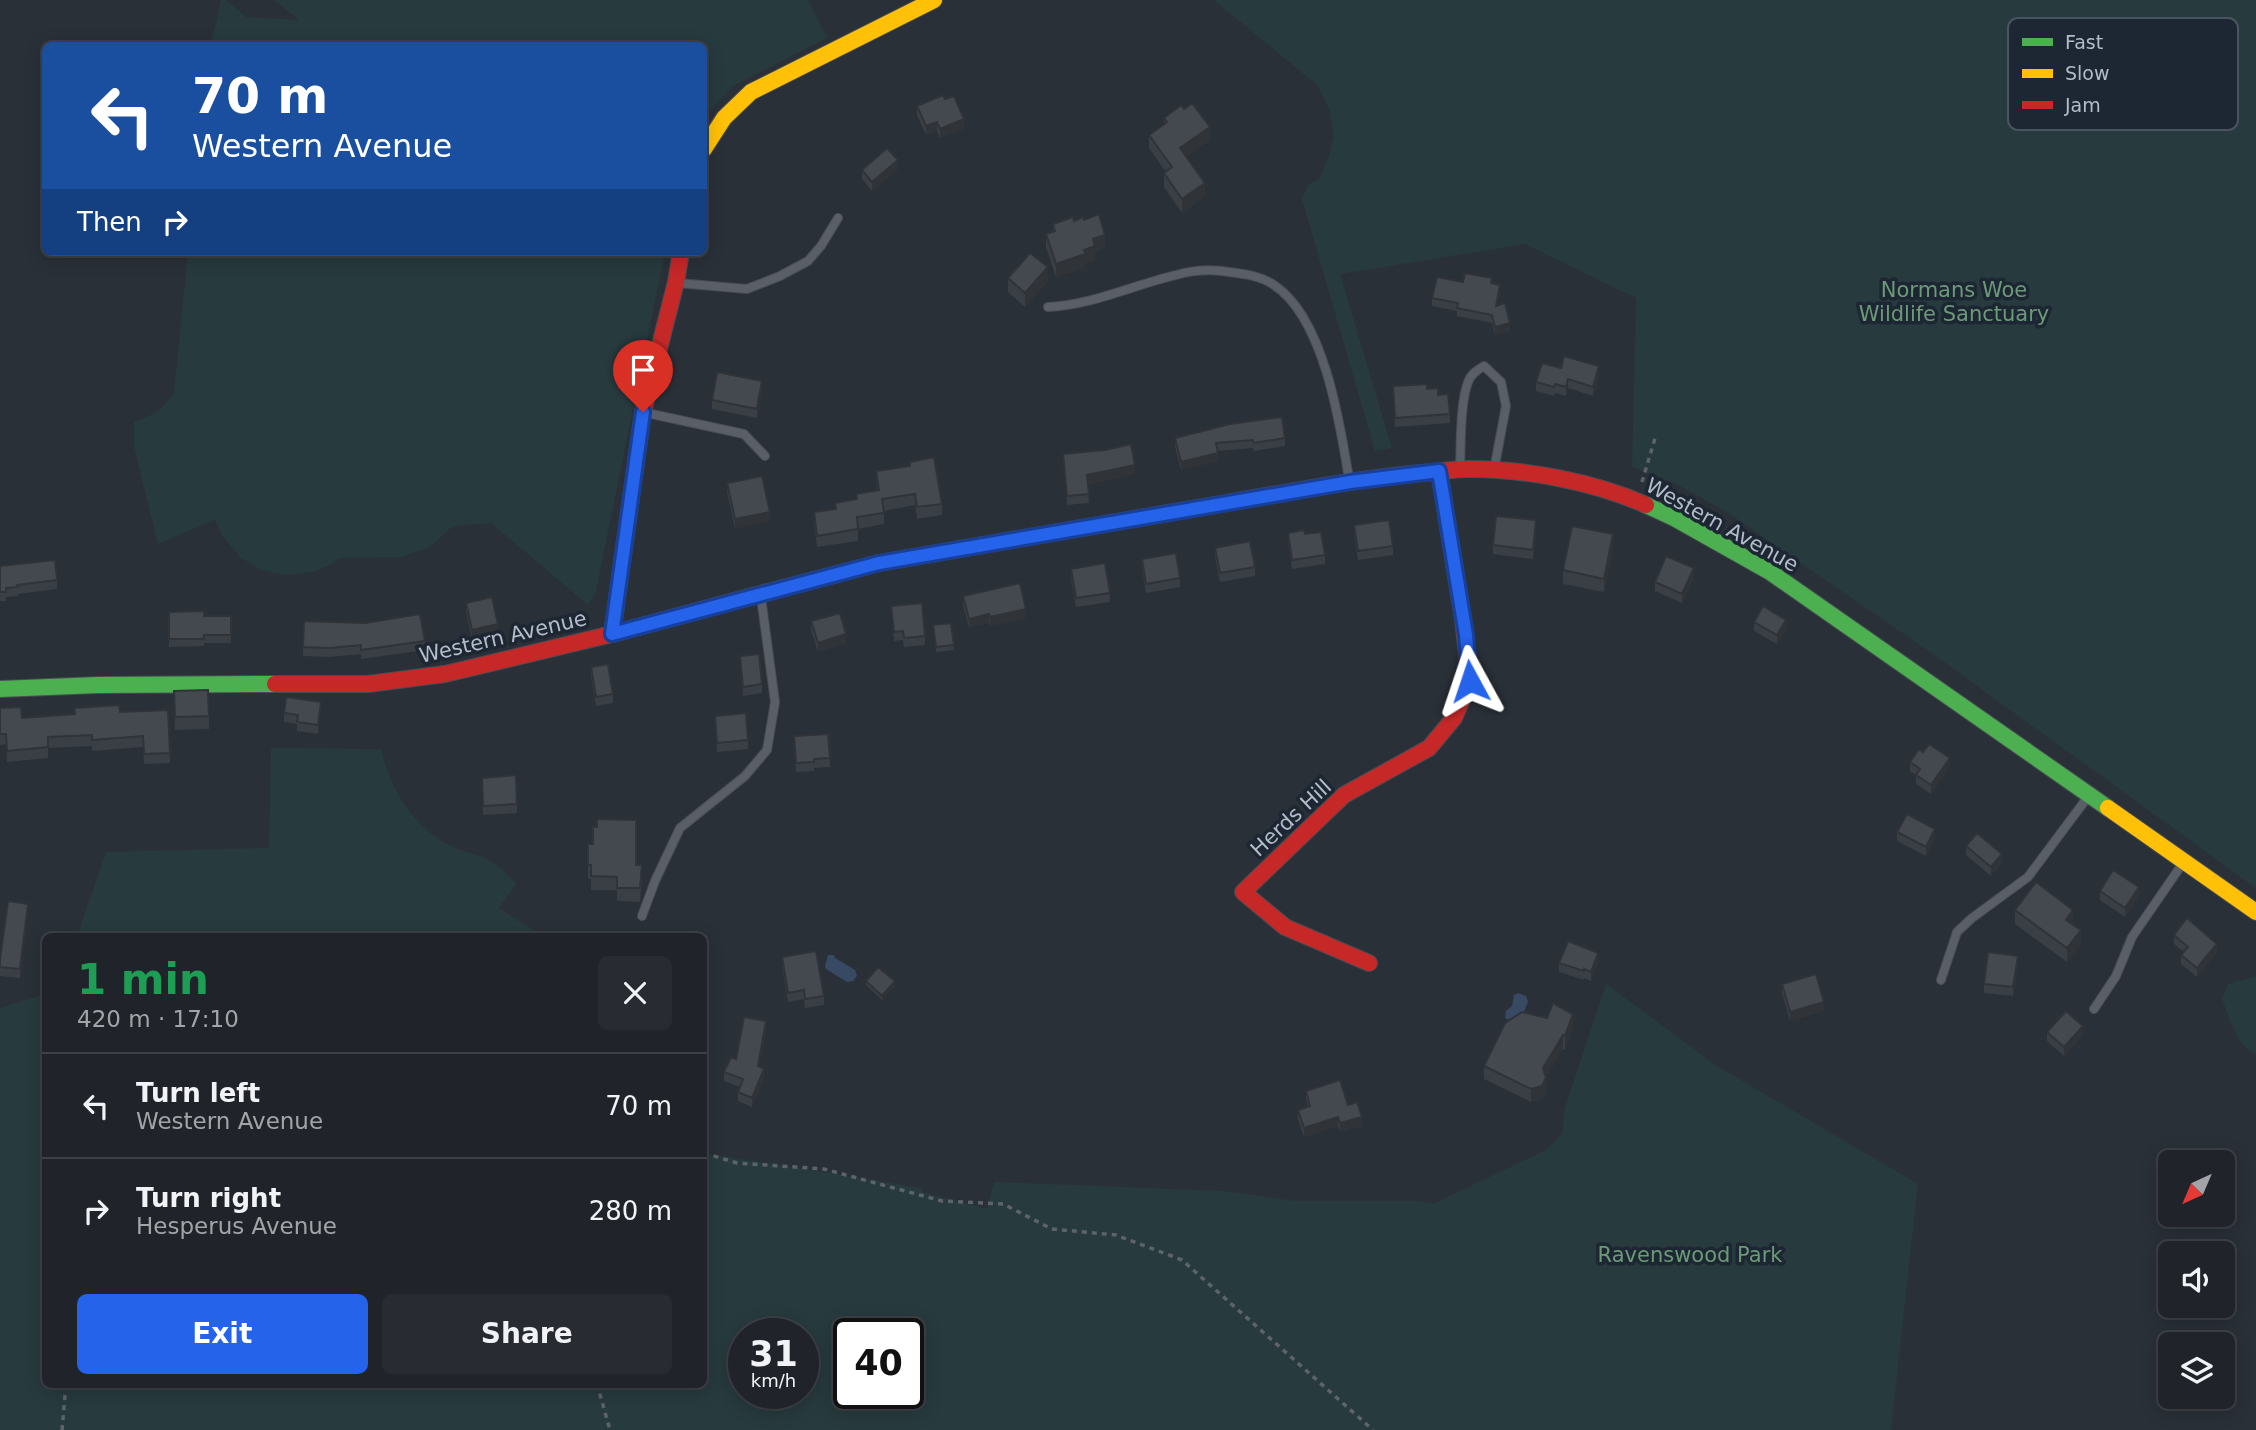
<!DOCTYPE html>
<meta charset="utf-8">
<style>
:root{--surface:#20242a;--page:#282c32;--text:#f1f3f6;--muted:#a2a4a8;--line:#3d4147;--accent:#2563eb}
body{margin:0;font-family:"DejaVu Sans",sans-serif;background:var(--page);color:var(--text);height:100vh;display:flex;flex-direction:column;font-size:26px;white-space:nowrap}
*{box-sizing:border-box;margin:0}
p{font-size:23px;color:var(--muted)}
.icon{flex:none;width:38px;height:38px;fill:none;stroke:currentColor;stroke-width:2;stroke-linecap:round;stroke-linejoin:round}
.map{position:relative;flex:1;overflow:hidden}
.panel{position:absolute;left:42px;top:933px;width:665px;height:455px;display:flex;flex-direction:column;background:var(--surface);border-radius:10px;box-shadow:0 4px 18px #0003,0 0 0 2px var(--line)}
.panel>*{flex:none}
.hud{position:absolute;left:42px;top:42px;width:665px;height:214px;border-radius:10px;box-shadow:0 4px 18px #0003,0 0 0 2px var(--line);background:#1a4fa0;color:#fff;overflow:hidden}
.needle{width:46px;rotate:224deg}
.fabs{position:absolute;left:2158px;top:1150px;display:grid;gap:14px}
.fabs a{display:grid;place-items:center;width:77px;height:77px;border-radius:10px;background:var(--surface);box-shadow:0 4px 18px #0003,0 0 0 2px var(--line);font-size:35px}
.speed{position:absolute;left:728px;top:1318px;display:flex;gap:14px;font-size:35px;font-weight:700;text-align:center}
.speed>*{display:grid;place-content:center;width:91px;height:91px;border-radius:50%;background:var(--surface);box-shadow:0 4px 18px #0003,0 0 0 2px var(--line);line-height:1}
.speed small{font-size:18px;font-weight:400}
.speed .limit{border:4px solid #111;border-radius:10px;background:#fff;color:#111}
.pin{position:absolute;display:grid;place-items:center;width:60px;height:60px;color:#fff;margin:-72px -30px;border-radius:50% 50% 50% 0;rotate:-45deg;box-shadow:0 0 7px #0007}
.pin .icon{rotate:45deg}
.me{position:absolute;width:77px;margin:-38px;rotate:355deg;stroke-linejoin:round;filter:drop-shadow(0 0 5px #0008)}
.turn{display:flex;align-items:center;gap:24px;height:147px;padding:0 35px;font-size:32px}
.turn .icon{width:91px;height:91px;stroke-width:2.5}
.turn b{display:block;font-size:49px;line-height:60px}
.then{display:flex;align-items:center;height:66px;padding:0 35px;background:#0003;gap:14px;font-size:26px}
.round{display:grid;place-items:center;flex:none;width:74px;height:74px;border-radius:10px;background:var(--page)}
.head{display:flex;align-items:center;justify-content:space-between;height:119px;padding:0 35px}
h1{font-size:42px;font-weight:700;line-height:52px;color:#1e9e55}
.cta{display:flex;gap:14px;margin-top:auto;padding:14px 35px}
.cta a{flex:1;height:80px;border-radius:10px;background:var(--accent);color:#fff;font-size:28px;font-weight:700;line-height:80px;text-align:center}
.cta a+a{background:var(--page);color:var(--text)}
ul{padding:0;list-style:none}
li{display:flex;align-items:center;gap:21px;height:105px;padding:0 35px;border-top:2px solid var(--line)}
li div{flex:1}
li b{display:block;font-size:26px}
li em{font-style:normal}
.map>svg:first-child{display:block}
.green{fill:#273a3e;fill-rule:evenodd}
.water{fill:#384963}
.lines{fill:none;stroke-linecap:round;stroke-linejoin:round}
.lane-casing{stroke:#484c53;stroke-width:10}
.fast-casing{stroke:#484c53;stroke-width:18}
.slow-casing{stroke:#484c53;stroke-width:18}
.jam-casing{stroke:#484c53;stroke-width:18}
.path{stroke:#5d636a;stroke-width:3.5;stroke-dasharray:5 5;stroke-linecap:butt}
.lane{stroke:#5a5e66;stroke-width:8}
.fast{stroke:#4caf50;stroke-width:16}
.slow{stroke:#ffc107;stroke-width:16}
.jam{stroke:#c62828;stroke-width:16}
.wall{fill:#3a3f45}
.shaded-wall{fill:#303338}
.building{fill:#444950;stroke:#303338;stroke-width:2}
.route-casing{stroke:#184099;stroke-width:18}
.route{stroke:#2563eb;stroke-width:12}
.labels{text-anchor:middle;stroke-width:7;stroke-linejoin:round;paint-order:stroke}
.park-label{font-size:21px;fill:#6b9a76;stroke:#1d2633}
.street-label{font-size:21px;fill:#b4bcc9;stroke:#1d2633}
.key{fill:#1d2633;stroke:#4a5360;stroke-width:2}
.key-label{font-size:19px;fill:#b4bcc9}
</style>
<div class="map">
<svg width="2256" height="1430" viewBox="0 0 2256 1430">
<rect width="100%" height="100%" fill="#2a3038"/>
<!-- green -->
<path class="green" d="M221,0H226L246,17L299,20L274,0H808L827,38L733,86L704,117V46L211,45Z
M1214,0H2256V888L1933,654L1727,512L1674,483L1632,467L1636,298L1525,244L1340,274L1392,448L1375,451L1302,199L1308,185L1319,179L1329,156L1334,136L1329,109L1318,86Z
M188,252H665L600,571L596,592L588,605L491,523L453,526L428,548L400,557L340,558L330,565L312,572L287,575L261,570L240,557L221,534L215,519L158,544L134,447V422C153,416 164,408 174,392Z
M271,748L381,749C390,789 411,823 447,844C459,851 474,853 487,859C498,865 507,875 517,883L499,908L543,936H77L106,852L269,848Z
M2256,976V1054C2237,1047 2229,1017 2222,999L2228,984Z
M1606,984L1717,1066L1918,1184L1891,1430H0V1008L45,994L46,1384H704V1153L922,1188V1192L987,1209L994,1182L1224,1191L1296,1201H1416L1433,1204L1544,1151L1562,1134L1565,1108ZM744,1334H803V1393H744ZM849,1334H908V1393H849Z"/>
<!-- water -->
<path class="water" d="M828,955H834L835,958L855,970L857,976L853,981L847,982L826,969L825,966Z
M1518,993L1526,996L1528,1002L1522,1016L1513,1022L1505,1018L1506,1011L1512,1006L1514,995Z"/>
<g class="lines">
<defs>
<path id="lane" d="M678,283L747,289L780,276L808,261L821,246L838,218
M1048,307C1093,305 1133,285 1176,275C1194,270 1211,269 1229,272C1245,274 1261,276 1274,285C1324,318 1340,423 1349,479
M647,413L744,434L765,456
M1460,467C1461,442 1460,404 1468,382C1471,374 1477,370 1484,366L1501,382L1506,406L1494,470
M642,916L655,881L680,828L745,776L767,750L775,702L761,597
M1941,980L1957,932L1972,918L2028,877L2087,798
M2094,1009L2116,976L2132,937L2183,863"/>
<path id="fast" d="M1439,471L1463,619
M1646,505L1674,518L1770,572L2108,808
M753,596L879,563L1226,503
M0,689L98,685L275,684"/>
<path id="slow" d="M704,149L724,118L751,92L934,0
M2108,808L2256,912"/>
<path id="jam" d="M1226,503C1291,492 1356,479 1421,473C1437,472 1453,469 1469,469C1526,469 1595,482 1646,505
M612,634L643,412L676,282L681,252
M275,684H368L445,674L612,634L753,596
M1369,963L1285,927L1243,892L1344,795L1429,748L1454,718L1470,681L1463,619"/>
</defs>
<!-- lane casing -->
<use href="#lane" class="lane-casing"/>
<!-- fast casing -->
<use href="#fast" class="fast-casing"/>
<!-- slow casing -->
<use href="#slow" class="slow-casing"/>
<!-- jam casing -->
<use href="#jam" class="jam-casing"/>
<!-- path -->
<path class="path" d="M1642,482L1656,435
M704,1153L737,1163L824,1169L942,1201L1003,1204L1052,1229L1116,1235L1182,1260L1373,1430
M597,1384L610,1430
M62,1430L66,1384"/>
<!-- lane -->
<use href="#lane" class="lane"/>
<!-- fast -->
<use href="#fast" class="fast"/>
<!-- slow -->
<use href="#slow" class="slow"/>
<!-- jam -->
<use href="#jam" class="jam"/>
</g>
<!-- wall -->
<path class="wall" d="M945,99L964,128L940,138L937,131L926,135L917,115V106Z
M1164,118L1210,140L1186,157L1205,196L1182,213L1164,187V173L1166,172L1149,148V135L1164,124Z
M898,169L872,191L862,179V170Z
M1084,220L1105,248L1095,252V260L1085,263V268L1056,277L1046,247V234L1053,232V224Z
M88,252H114V256L88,255Z
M1008,278L1048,281L1025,307L1008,292Z
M1463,282L1492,284L1500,293L1497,305L1510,331L1495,335L1492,323L1457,316V311L1432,306V298Z
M1561,368L1599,375L1593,396L1568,388L1566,396L1555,393L1554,396L1536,391V382Z
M1393,386L1427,389L1450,414V423L1395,427Z
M762,390L757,418L712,409V400Z
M1175,438H1285V446L1254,451L1253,448L1217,451L1218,461L1181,470L1175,447Z
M1063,454L1135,474L1088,484L1089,503L1067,505Z
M876,471L942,504V515L917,519L915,505L884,511V524L858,529V541L817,547L814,524V512L835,509V503L856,499V494L877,490Z
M727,483L770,521L735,528L727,492Z
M1354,525L1393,546V555L1358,560L1354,534Z
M1536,529L1533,559L1493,554V545Z
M1288,533L1305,534L1325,555V564L1292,569L1288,542Z
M1215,548L1255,567V576L1220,582L1215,557Z
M1613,548L1604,592L1563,584V570Z
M1142,559L1180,578V587L1146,593L1142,568Z
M0,566L57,580V589L18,594V596L6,597V601H0Z
M1071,569L1110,593V602L1076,607L1071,578Z
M1694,577L1682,603L1655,591V582Z
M963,596L1026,618L990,626L989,623L969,628L963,605Z
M466,603L498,633L472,639L466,612Z
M891,606L925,636V645L904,647L903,640L894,641Z
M169,612L204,616H231V643H204V646L169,647Z
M304,621L425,641V650L361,659V654L329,657L303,656Z
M811,621L846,643L818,652L811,630Z
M1754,622L1786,629L1777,644L1754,631Z
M933,625L954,645V650L936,652Z
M740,656L762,684V693L743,696Z
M591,667L613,694V703L596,706L591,676Z
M174,691L209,716V729L175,730Z
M0,708L22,718L168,710L170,763L144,764L143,747L92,751V746L48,748V758L7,762L6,744L0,745Z
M321,711L318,734L297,731V724L284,722V713Z
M715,716L748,740V749L717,752Z
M794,736L830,758V767L814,768V771L796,772Z
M1910,762L1950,767L1931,794L1916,784V775L1910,771Z
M482,787L517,804V813L483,815Z
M1897,832L1935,838L1926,856L1897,841Z
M588,844L636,865L642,878L640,902L617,901V890H591V879H588Z
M1966,846L2002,863L1991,876L1966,855Z
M2100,891L2139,896L2125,917L2100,900Z
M2015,910L2073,923L2072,924L2081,944L2067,962L2015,924Z
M28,913L20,978L0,976V959Z
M2174,935L2217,953L2197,977L2181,964V955L2184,952L2174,944Z
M782,957L824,996V1005L805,1008L804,999L788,1002L782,966Z
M1598,962L1591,981L1584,978V980L1559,972V963Z
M2018,965L2013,996L1984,993V984Z
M866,981L895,986L882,1000L866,985Z
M1782,984L1824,1011L1790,1021L1782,993Z
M1573,1027L1565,1050L1563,1049L1546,1077V1092L1542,1099L1531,1102L1484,1079V1066Z
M766,1030L759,1067L764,1078L752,1107L738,1101V1092L740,1087L724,1081V1072Z
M2047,1032L2083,1035L2064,1056L2047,1041Z
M1306,1091L1348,1105L1362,1126L1340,1132L1338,1126L1304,1137L1298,1119V1110L1308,1106L1306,1100Z"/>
<!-- shaded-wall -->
<path class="shaded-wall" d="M964,119V128L940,138V129Z
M937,122V131L926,135V126Z
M1210,127V140L1180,162V148Z
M898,160V169L872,191V182Z
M1205,183V196L1182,213V199Z
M1105,235V248L1095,252V260L1085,263V268L1056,277V264L1084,250L1093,239Z
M1048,267V281L1025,307V293Z
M1510,323V331L1495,335V327Z
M1599,366V375L1593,396V387Z
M1568,379V388L1566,396V387Z
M762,381V390L757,418V409Z
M1218,453V461L1181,470V462Z
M1135,465V474L1087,484V475Z
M770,512V521L735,528V519Z
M1613,534V548L1604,592V579Z
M1694,568V577L1682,603V594Z
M1026,609V618L990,626V617Z
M989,614V623L969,628V619Z
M1786,620V629L1777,644V635Z
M498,624V633L472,639V630Z
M846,634V643L818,652V643Z
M321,702V711L318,734V725Z
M1950,758V767L1931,794V785Z
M1935,829V838L1926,856V847Z
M2002,854V863L1991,876V867Z
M2139,887V896L2125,917V908Z
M28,904V913L20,978V969Z
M2073,910V923L2066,933V920Z
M2081,930V944L2067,962V948Z
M2217,944V953L2197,977V968Z
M1598,953V962L1591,981V972Z
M2018,956V965L2013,996V987Z
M895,981V986L882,1000V996Z
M1824,1002V1011L1790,1021V1012Z
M1573,1014V1027L1565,1050V1036Z
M766,1021V1030L758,1075V1066Z
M2083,1026V1035L2064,1056V1047Z
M1563,1035V1049L1543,1082V1068Z
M764,1069V1078L752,1107V1098Z
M1546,1078V1092L1542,1099L1531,1102V1089Z
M1338,1117V1126L1304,1137V1128Z
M1362,1117V1126L1340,1132V1123Z"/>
<!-- building -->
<path class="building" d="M943,95L945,99L954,96L964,119L940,129L937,122L926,126L917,106Z
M1192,103L1210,127L1180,148L1205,183L1182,199L1164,173L1172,167L1149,135L1167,122L1164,118L1181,105L1184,109Z
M887,148L898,160L872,182L862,170Z
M1099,214L1105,235L1093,239L1095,246L1084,250L1085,254L1056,264L1046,234L1055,231L1053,224L1073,217L1074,221L1083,217L1084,220Z
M1030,253L1048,267L1025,293L1008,278Z
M1465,273L1492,278L1491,283L1500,285L1496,306L1505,303L1510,323L1495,327L1492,315L1457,308L1458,303L1432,298L1437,277L1463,282Z
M1564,356L1599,366L1593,387L1568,379L1566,387L1555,384L1554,387L1536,382L1542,363L1561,368Z
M717,372L762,381L757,409L712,400Z
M1427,384V389L1438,388V395L1448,394L1450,414L1395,418L1393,386Z
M1282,417L1285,438L1254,443L1253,440L1216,443L1218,453L1181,462L1175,438L1230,424Z
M1131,444L1135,465L1087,475L1089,494L1067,496L1063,454L1105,450Z
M934,457L942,504L917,507L915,494L882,499L884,513L857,517L858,529L817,536L814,512L836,509L835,503L857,499L856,494L879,490L876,471L910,466V462Z
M762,476L770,512L735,519L727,483Z
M1496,516L1536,520L1533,550L1493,545Z
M1389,520L1393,546L1358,551L1354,525Z
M1572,526L1613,534L1604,579L1563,570Z
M1304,530L1305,534L1321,532L1325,555L1292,560L1288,533Z
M1250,541L1255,567L1220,573L1215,548Z
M1176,553L1180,578L1146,584L1142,559Z
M1666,556L1694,568L1682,594L1655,582Z
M55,560L57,580L17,585L18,587L6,588V592H0V566Z
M1105,563L1110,593L1076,598L1071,569Z
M1020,583L1026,609L990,617L989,614L969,619L963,596Z
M492,597L498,624L472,630L466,603Z
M922,603L925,636L904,638L903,631L894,632L891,606Z
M1763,606L1786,620L1777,635L1754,622Z
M204,611V616H231V635H204V639H169V612Z
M840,613L846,634L818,643L811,621Z
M420,614L425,641L361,650V645L329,648L303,647L304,621L365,623Z
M951,623L954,645L936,647L933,625Z
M759,654L762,684L743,687L740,656Z
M608,664L613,694L596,697L591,667Z
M208,690L209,716L175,717L174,691Z
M286,697L321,702L318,725L297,722L298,715L284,713Z
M119,705L120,712L168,710L170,753L144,754L143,736L92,740V735L48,737V747L7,751L6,734H0V708L21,707L22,718L75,714L74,708Z
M746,713L748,740L717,743L715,716Z
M828,734L830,758L814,759V762L796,763L794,736Z
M1929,744L1950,758L1931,785L1916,775L1920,769L1910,762L1919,749L1923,752Z
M516,775L517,804L483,806L482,778Z
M1907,814L1935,829L1926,847L1897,832Z
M597,819L636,820V865H642L640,888H617V877L591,876V865H588V844H593V827H597Z
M1977,833L2002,854L1991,867L1966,846Z
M2113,870L2139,887L2125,908L2100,891Z
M2036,882L2073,910L2066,920L2081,930L2067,948L2015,910Z
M8,901L28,904L20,969L0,967V959Z
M2187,918L2217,944L2197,968L2181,955L2188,947L2174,935Z
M1568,941L1598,953L1591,972L1584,969V971L1559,963Z
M816,951L824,996L805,999L804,990L788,993L782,957Z
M1988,952L2018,956L2013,987L1984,984Z
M878,967L895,981L882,996L866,981Z
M1816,974L1824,1002L1790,1012L1782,984Z
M1553,1003L1573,1014L1565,1036L1563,1035L1543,1068L1546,1078L1542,1086L1531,1089L1484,1066L1505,1023L1522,1012L1547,1018Z
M2066,1011L2083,1026L2064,1047L2047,1032Z
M744,1017L766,1021L758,1066L764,1069L752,1098L738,1092L743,1079L724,1072L731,1057L736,1059Z
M1340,1080L1348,1105L1357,1102L1362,1117L1340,1123L1338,1117L1304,1128L1298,1110L1310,1106L1306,1091Z"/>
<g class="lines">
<defs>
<path id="route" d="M643,412L612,634L879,563L1350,482L1439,471L1466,635L1470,681"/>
</defs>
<!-- route casing -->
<use href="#route" class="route-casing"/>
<!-- route -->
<use href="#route" class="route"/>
</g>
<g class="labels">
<!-- park labels -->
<g class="park-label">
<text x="1954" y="297">Normans Woe<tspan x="1954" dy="24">Wildlife Sanctuary</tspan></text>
<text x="1690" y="1262">Ravenswood Park</text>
</g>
<!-- street labels -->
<g class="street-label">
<text transform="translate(1722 525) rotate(29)" y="7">Western Avenue</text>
<text transform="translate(503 637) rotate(-13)" y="7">Western Avenue</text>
<text transform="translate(1291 818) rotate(-43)" y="7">Herds Hill</text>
</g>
</g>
<!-- legend -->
<rect x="2008" y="18" width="230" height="112" rx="10" class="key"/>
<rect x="2022" y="38" width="31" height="8" fill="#4caf50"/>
<rect x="2022" y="69" width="31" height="9" fill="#ffc107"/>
<rect x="2022" y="101" width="31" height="8" fill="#c62828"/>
<g class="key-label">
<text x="2065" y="49">Fast</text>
<text x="2065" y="80">Slow</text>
<text x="2065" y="112">Jam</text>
</g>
</svg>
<div class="fabs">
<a><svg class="needle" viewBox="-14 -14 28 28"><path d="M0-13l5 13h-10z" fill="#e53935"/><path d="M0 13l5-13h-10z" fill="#a2a4a8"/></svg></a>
<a><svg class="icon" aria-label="sound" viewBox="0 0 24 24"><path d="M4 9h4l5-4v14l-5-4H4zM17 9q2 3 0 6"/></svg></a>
<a><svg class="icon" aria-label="layers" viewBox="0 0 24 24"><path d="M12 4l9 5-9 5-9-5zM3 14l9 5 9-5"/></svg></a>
</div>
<div class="speed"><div>31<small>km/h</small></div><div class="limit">40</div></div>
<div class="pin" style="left:643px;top:412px;background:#d93025"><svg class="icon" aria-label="arrive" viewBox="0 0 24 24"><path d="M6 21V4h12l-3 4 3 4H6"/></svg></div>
<svg class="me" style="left:1470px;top:681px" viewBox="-20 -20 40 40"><path d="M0-17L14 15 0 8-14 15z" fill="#2563eb" stroke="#fff" stroke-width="4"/></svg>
<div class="hud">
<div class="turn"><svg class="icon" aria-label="left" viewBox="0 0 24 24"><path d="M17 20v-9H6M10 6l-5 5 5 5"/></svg><div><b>70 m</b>Western Avenue</div></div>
<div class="then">Then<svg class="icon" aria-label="right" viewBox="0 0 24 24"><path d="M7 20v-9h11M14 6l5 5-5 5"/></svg></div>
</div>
<section class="panel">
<div class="head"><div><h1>1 min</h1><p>420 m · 17:10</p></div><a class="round"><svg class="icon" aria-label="close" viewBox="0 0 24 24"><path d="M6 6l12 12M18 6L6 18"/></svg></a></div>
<ul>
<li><svg class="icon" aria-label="left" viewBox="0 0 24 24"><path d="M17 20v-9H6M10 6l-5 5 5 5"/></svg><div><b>Turn left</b><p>Western Avenue</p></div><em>70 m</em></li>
<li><svg class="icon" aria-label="right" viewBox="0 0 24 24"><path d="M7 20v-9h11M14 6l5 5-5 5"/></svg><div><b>Turn right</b><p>Hesperus Avenue</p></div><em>280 m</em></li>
</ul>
<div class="cta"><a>Exit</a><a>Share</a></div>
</section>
</div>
